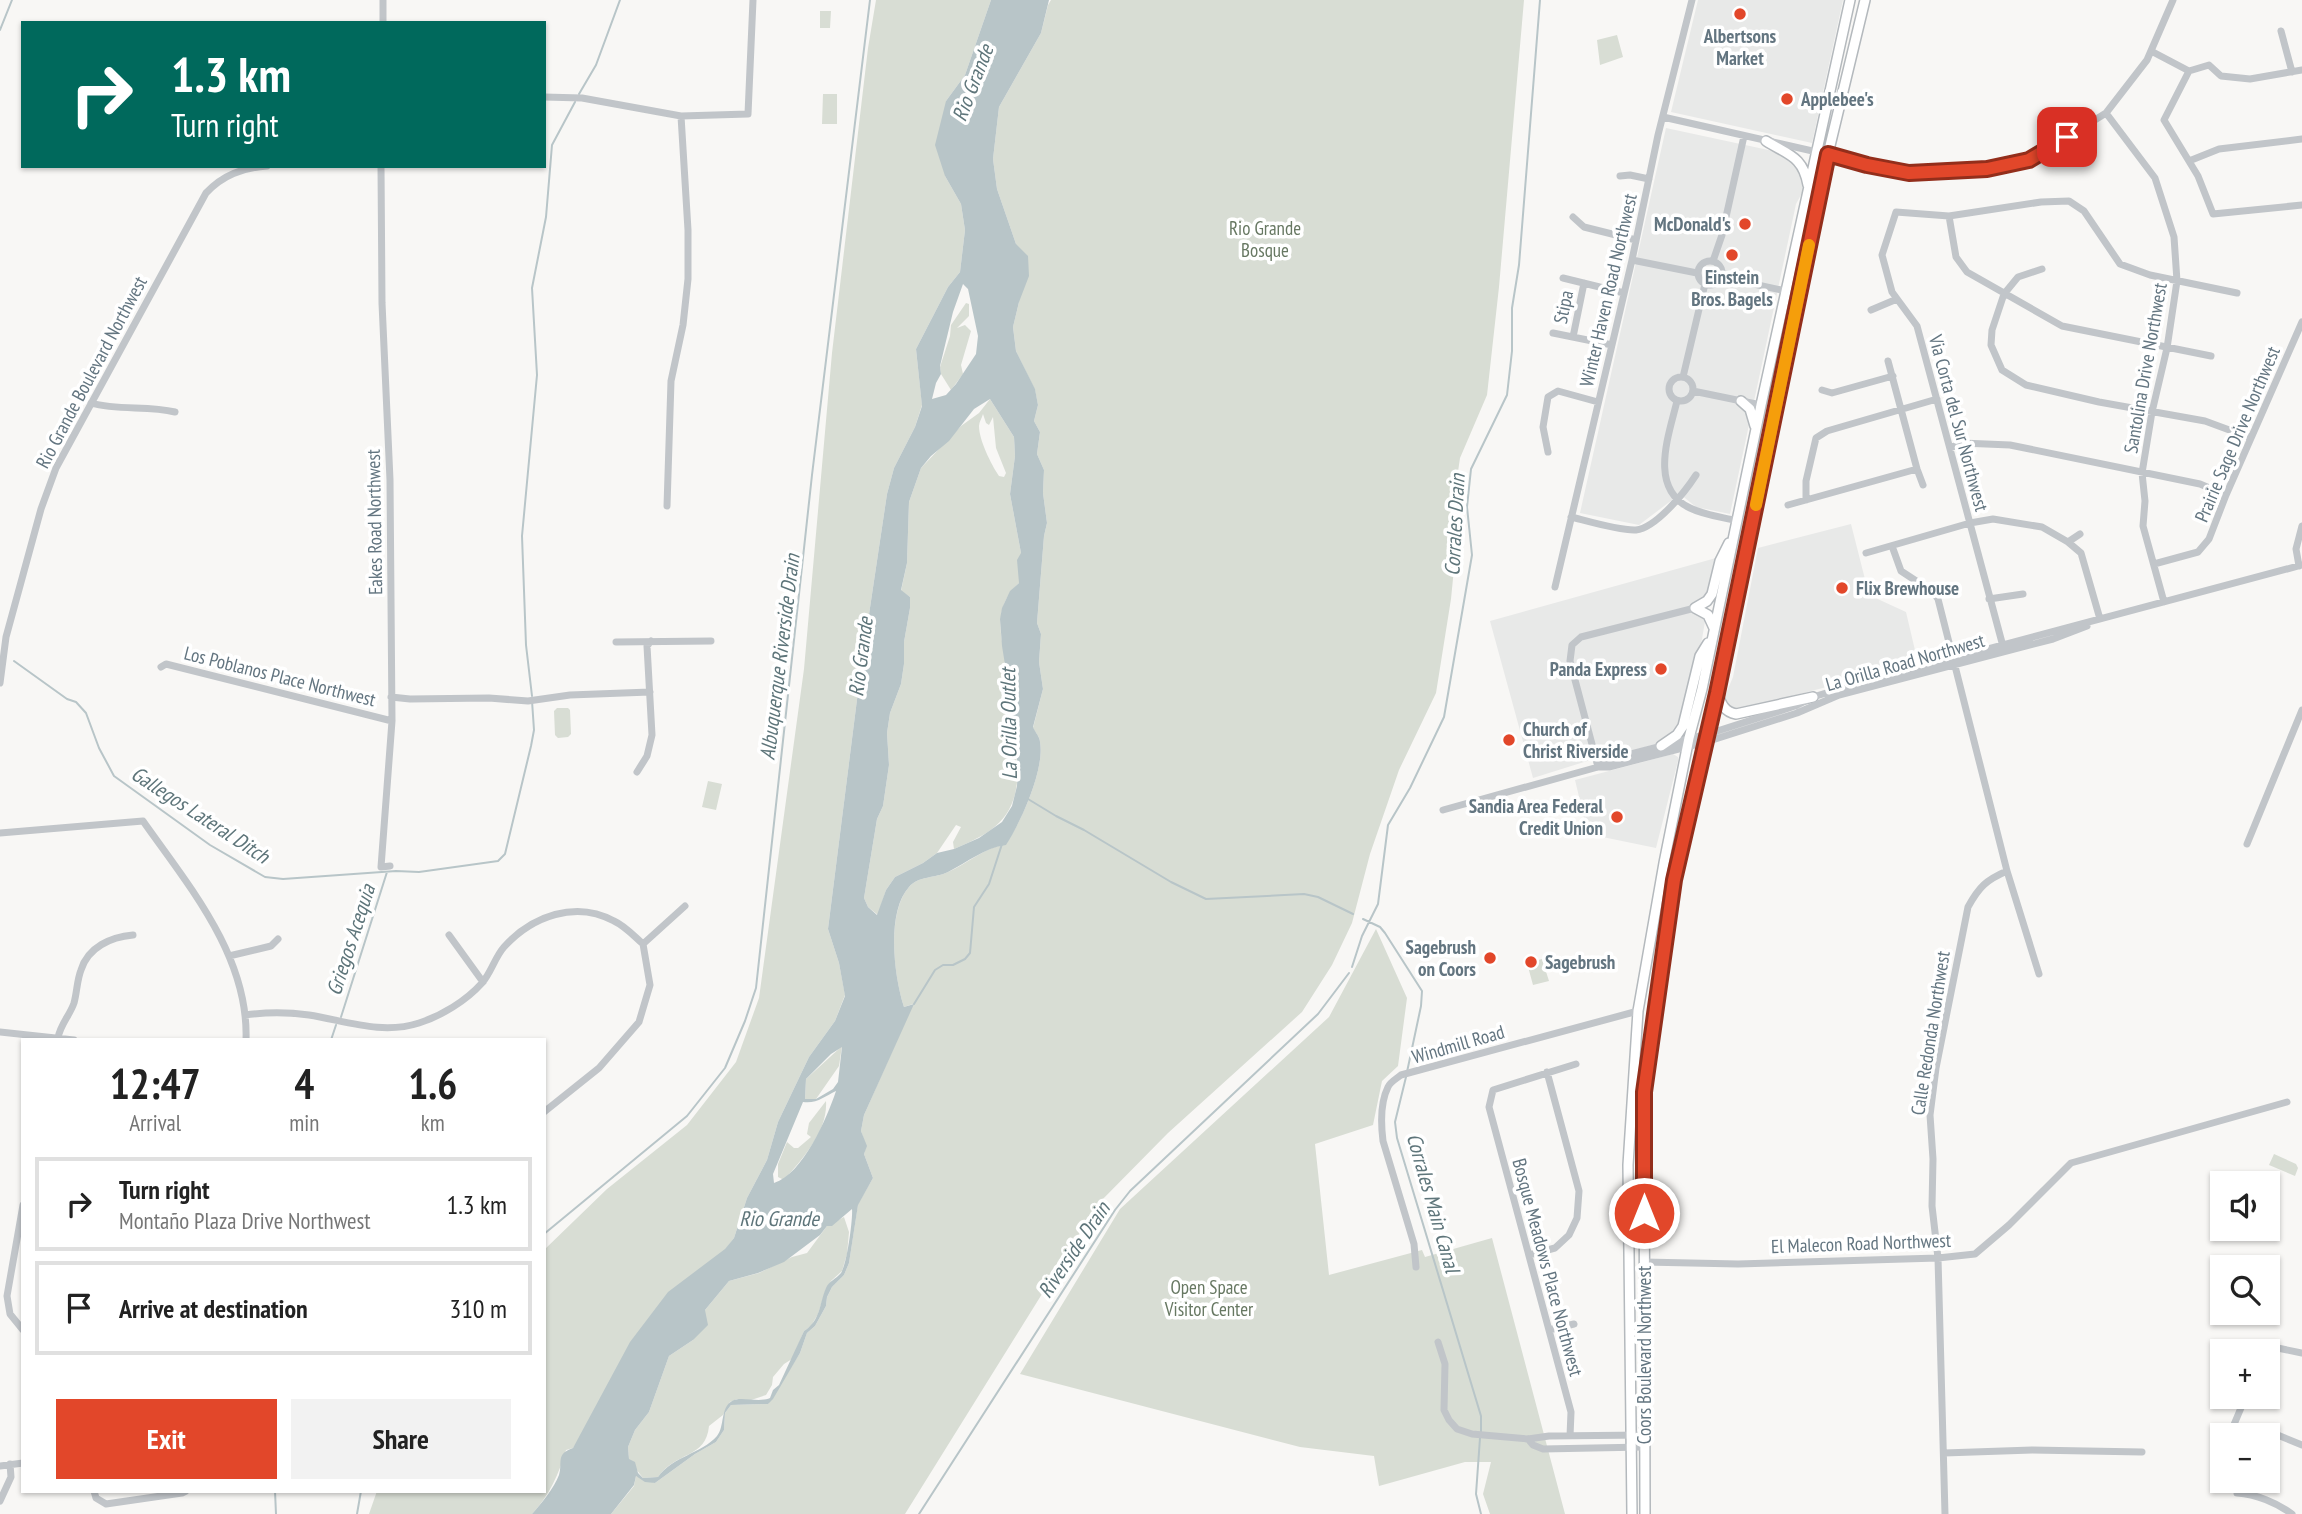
<!DOCTYPE html>
<meta charset="utf-8">
<style>
:root{--surface:#fff;--page:#f2f2f2;--text:#222;--muted:#767676;--line:#e0e0e0;--accent:#e2472a}
body{margin:0;font-family:"PT Sans Narrow",sans-serif;background:var(--page);color:var(--text);height:100vh;display:flex;flex-direction:column;font-size:26px;white-space:nowrap}
*{box-sizing:border-box;margin:0}
p{font-size:23px;color:var(--muted)}
.icon{flex:none;width:38px;height:38px;fill:none;stroke:currentColor;stroke-width:2;stroke-linecap:round;stroke-linejoin:round}
.map{position:relative;flex:1;overflow:hidden}
.details{position:absolute;left:21px;top:1038px;width:525px;height:455px;display:flex;flex-direction:column;background:var(--surface);border-radius:0px;box-shadow:0 2px 5px #0004}
.details>*{flex:none}
.hud{position:absolute;left:21px;top:21px;width:525px;height:147px;border-radius:0px;box-shadow:0 2px 5px #0004;background:#00695c;color:#fff;overflow:hidden}
.tools{position:absolute;left:2210px;top:1171px;display:grid;gap:14px}
.tools a{display:grid;place-items:center;width:70px;height:70px;border-radius:0px;background:var(--surface);box-shadow:0 2px 5px #0004;font-size:35px}
.pin{position:absolute;display:grid;place-items:center;width:60px;height:60px;color:#fff;margin:-30px;border-radius:14px;box-shadow:0 4px 10px #0006}
.me{position:absolute;width:77px;margin:-38px;rotate:0deg;stroke-linejoin:round;filter:drop-shadow(0 0 5px #0008)}
.turn{display:flex;align-items:center;gap:24px;height:147px;padding:0 35px;font-size:32px}
.turn .icon{width:91px;height:91px;stroke-width:2.5}
.turn b{display:block;font-size:49px;line-height:60px}
.eta{display:flex;justify-content:space-evenly;align-items:center;height:119px;text-align:center}
.eta b{font-size:42px;font-weight:700;line-height:49px}
.cta{display:flex;gap:14px;margin-top:auto;padding:14px 35px}
.cta a{flex:1;height:80px;border-radius:0px;background:var(--accent);color:#fff;font-size:28px;font-weight:700;line-height:80px;text-align:center}
.cta a+a{background:var(--page);color:var(--text)}
ul{padding:0;list-style:none}
li{display:flex;align-items:center;gap:21px;height:94px;margin:0 14px 10px;padding:0 21px;border:4px solid var(--line);border-radius:0px}
li div{flex:1}
li b{display:block;font-size:26px}
li em{font-style:normal}
.map>svg:first-child{display:block}
.built{fill:#e8e9e8}
.green{fill:#d8ddd4;fill-rule:evenodd}
.water{fill:#b8c5c8;fill-rule:evenodd}
.lines{fill:none;stroke-linecap:round;stroke-linejoin:round}
.stream{stroke:#b8c5c8;stroke-width:2}
.major-casing{stroke:#b4b9bd;stroke-width:12}
.minor{stroke:#c1c5c9;stroke-width:7}
.major{stroke:#fff;stroke-width:9}
.route-casing{stroke:#932e1b;stroke-width:18}
.route{stroke:#e2472a;stroke-width:12}
.slow{stroke:#f59e0b;stroke-width:12}
.poi-dot{fill:#e2472a;stroke:#fff;stroke-width:2.5}
.labels{text-anchor:middle;stroke-width:7;stroke-linejoin:round;paint-order:stroke}
.poi-label{font-size:19px;font-weight:bold;fill:#637580;stroke:#fff;text-anchor:start}
.park-label{font-size:19px;fill:#677862;stroke:#fff}
.street-label{font-size:19px;fill:#637580;stroke:#fff}
.water-label{font-size:21px;font-style:italic;fill:#5e757a;stroke:#fff}
</style>
<div class="map">
<svg width="2302" height="1514" viewBox="0 0 2302 1514">
<rect width="100%" height="100%" fill="#f8f7f5"/>
<!-- built -->
<path class="built" d="M1698,0H1843L1812,143L1671,112Z
M1666,128L1787,154L1794,159L1805,180L1803,191L1796,204L1730,514L1696,507L1680,494L1639,525L1580,513Z
M1851,524L1869,595L1906,612L1918,663L1739,710L1727,706L1725,696L1733,677L1758,548Z
M1716,558L1702,639L1679,722L1671,736L1659,743L1605,758L1600,757L1533,778L1490,621Z
M1673,754L1678,757V761L1656,848L1588,834L1575,780Z"/>
<!-- green -->
<path class="green" d="M876,0H991L965,75L946,101L945,176L961,204L965,230L960,272L948,287L916,349L922,405L915,427L894,468L887,494L861,668L828,929L839,963L845,995L835,1021L809,1057L778,1122L767,1160L747,1198L734,1238L573,1448L566,1450C559,1474 549,1496 532,1514H369L377,1491H544V1250L607,1189L687,1125L736,1062L759,998L804,669L832,353L868,48Z
M1051,0H1524L1499,287L1487,395L1460,458L1454,499L1457,538L1451,599L1436,693L1399,770L1370,854L1352,923L1332,965L1302,1012L1168,1133L1098,1204L905,1514H611L634,1486L636,1476L655,1483L695,1454L716,1442L724,1430L725,1413L731,1405L768,1404L800,1353L807,1333L815,1326L826,1306L827,1297L832,1287L844,1275L849,1263L858,1204L873,1178L864,1154L866,1146L861,1131L864,1115L913,1004L904,1007C894,977 886,913 909,887C918,876 936,878 948,872C968,863 984,848 1006,844C1021,822 1045,769 1040,742C1040,737 1035,732 1033,728L1043,689L1039,662L1041,634L1037,623L1044,536L1047,523L1043,493L1044,470L1037,454L1040,432L1034,421L1038,405L1035,390L1016,351L1013,327L1019,302L1016,244L997,189L993,159L999,107L1041,33L1048,5Z
M820,11H831L830,28H820Z
M1617,35L1623,57L1600,65L1597,40Z
M823,94H837V124H822Z
M966,303L969,304V316L957,328L965,325L971,331L961,365L963,374L951,390L941,374L940,367L950,336L951,325Z
M990,399L1014,437L1015,456L1010,494L1021,553L1019,583C986,613 1007,647 1008,684C1009,696 1005,709 1007,721C1008,735 1015,749 1017,763C1019,772 1017,785 1015,794C1007,826 982,837 954,849L953,842L961,827L956,825L937,853L923,863L895,877L886,890L878,915L868,907L864,898L877,819L883,806L889,765L887,733L890,713L901,684L904,664V642L910,608V597L901,591L907,563L909,502L921,468L961,426L979,413ZM983,414L986,423L989,425L993,417L996,448L1006,473L1004,477L999,476C991,464 979,440 979,426C979,422 982,418 983,414Z
M557,708H568L570,710L571,734L568,737L558,738L555,735L554,711Z
M708,781L722,784L716,810L702,807Z
M1376,929L1407,998L1398,1066L1382,1081L1373,1125L1315,1144L1329,1275L1422,1250L1425,1257L1492,1238L1565,1514H1490L1483,1494L1491,1462H1465L1379,1486L1374,1456L1300,1447L1020,1374L1120,1209L1329,1017Z
M1542,959L1549,981L1533,985L1527,963Z
M842,1046L839,1066L816,1099H805L806,1079Z
M826,1101C828,1131 803,1158 784,1180L778,1177V1164L787,1142L794,1148H798L811,1137L807,1134L809,1123Z
M2274,1154L2296,1164L2298,1168L2295,1176L2269,1165Z
M844,1217L849,1232L847,1254L842,1271L831,1281L826,1289L818,1314L811,1326L804,1331L792,1359L784,1364L773,1377L772,1385L766,1395L748,1401L737,1399L730,1402L723,1415L709,1426C706,1459 676,1451 658,1477L643,1478L629,1460L628,1447L635,1430L649,1412L669,1356L693,1340L705,1310L729,1281L759,1273L792,1257L807,1253L827,1226Z"/>
<!-- water -->
<path class="water" d="M991,0H1049L1041,33L999,107L993,159L997,189L1016,244L1028,256L1029,276L1019,302L1013,327L1016,351L1035,389L1038,405L1034,421L1040,432L1037,454L1044,470L1043,493L1047,523L1044,536L1037,623L1041,634L1039,662L1043,689L1033,727C1035,732 1040,737 1040,742C1045,769 1021,822 1006,845C984,848 968,862 948,872C936,878 918,876 909,887C886,912 894,977 904,1007L914,1004L864,1115L861,1131L867,1146L864,1154L873,1178L858,1205L849,1263L844,1275L832,1287L827,1297L826,1306L815,1326L807,1333L800,1353L773,1399L768,1404L731,1405L725,1413L724,1430L716,1442L695,1454L655,1483L645,1482L636,1476L634,1485L611,1514H532C541,1504 554,1488 559,1475C563,1463 555,1454 573,1448L630,1342L668,1292L725,1249L734,1238L747,1198L767,1160L778,1122L809,1057L835,1021L845,996L839,963L828,929L861,668L887,494L894,468L915,427L922,406L916,349L948,287L960,272L965,230L961,204L945,176L935,145L946,101L965,75ZM963,284L968,289L978,336L976,354L956,384L946,395L932,399L936,383L941,374L940,366L953,312ZM990,399L1014,437L1015,456L1010,494L1021,553L1017,560L1019,583L1010,591L1002,608L1000,619L1002,646L1008,683L1007,720L1018,764L1017,786L1012,806L1002,822L979,838L954,849L937,853L923,863L895,877L886,890L877,915L868,907L864,898L877,819L883,806L889,765L887,733L890,713L901,684L904,664V642L910,608V597L901,590L907,563L909,502L921,468L931,456L949,441L974,409ZM842,1047L838,1082L833,1089L816,1099H805L806,1079L831,1054ZM836,1091C827,1118 803,1174 774,1183L773,1174L803,1102C817,1104 825,1096 836,1091ZM852,1209C853,1219 847,1264 841,1273C836,1279 829,1281 826,1288C819,1304 821,1320 804,1331L779,1385L773,1390L770,1398C759,1403 740,1396 732,1401C720,1408 725,1426 717,1436C701,1454 673,1456 658,1477L643,1478L638,1473L635,1462L629,1459L628,1447L635,1430L649,1412L669,1356L693,1340L708,1325L705,1310L729,1281L758,1273L784,1262L820,1235L827,1226H832Z"/>
<g class="lines">
<!-- stream -->
<path class="stream" d="M0,30L12,0
M579,94L596,65L620,0
M14,661L67,699L76,702L86,713L99,748L114,776L210,845L265,877L283,879L396,871L419,872L498,861L505,854L531,746L534,730L532,701
M532,696L526,645L522,536L537,375L532,288L546,217L552,145L575,102
M1028,799L1056,816L1084,830L1171,882L1206,899L1304,894L1318,897L1353,914
M1363,919L1380,927L1385,933L1422,991L1421,1006L1407,1072
M1352,967L1362,936L1378,904L1388,825L1410,788L1444,717L1472,555L1467,507L1471,469L1507,395L1512,351V308L1519,265L1540,0
M914,1004L935,970L943,965H953L965,959L970,953L974,907L989,884L1002,844
M341,1017L387,872
M331,1040L336,1025
M1406,1077L1395,1122L1397,1138L1481,1416V1432
M544,1234L687,1116L725,1068L745,1021L756,988L812,475L870,0
M1480,1438L1476,1494L1481,1514
M275,1491L276,1514
M357,1514L361,1491
M919,1514L1115,1210L1130,1191L1318,1014L1349,973"/>
<defs>
<path id="major" d="M1766,141C1788,155 1803,156 1808,185
M1741,401L1750,409L1755,426
M1695,608L1707,601L1712,594L1720,561L1729,543
M1695,608L1708,615L1714,628
M1717,693C1721,703 1724,712 1736,714L1813,697
M1661,746L1677,735L1683,726L1700,656L1708,643
M1632,1514L1628,1165L1638,1011L1664,863L1689,738L1702,689L1761,405L1850,0
M1645,1514L1644,1092L1674,880L1717,693L1828,154L1865,0"/>
</defs>
<!-- major casing -->
<use href="#major" class="major-casing"/>
<!-- minor -->
<path class="minor" d="M383,0V23
M2281,31L2292,72
M2151,51L2189,71L2209,65L2221,76L2250,79L2302,70
M2189,71L2164,120L2198,176L2213,214L2302,205
M544,97L582,98L681,116L748,114L753,0
M2106,113L2155,178L2174,237L2177,281L2167,348L2152,412L2142,473L2145,501L2143,526L2164,602
M1663,117L1909,173L1987,169L2029,161L2106,113L2147,60L2173,0
M2189,161L2219,149L2302,139
M381,166L382,303L390,480L392,721L381,867L390,866
M1620,176L1630,175L1649,179
M1949,216L1956,257L1967,272L2062,326L2211,356
M1573,217L1584,227L1636,240
M1632,260L1697,273
M1698 273a12 12 0 1 1 24 0a12 12 0 1 1-24 0Z
M1713,261L1722,235L1744,136
M2042,269L2018,277L2004,294L1992,330L1991,345L2002,370L2026,385L2099,402L2205,421L2251,438
M1721,277L1786,291
M1563,278L1624,293
M1871,310L1897,299
M1553,333L1612,345
M1573,337L1584,283
M1888,361L1917,469L1923,485
M1669 389a12 12 0 1 1 24 0a12 12 0 1 1-24 0Z
M1683,377L1705,284
M1822,390L1832,393L1893,376
M1693,391L1761,405
M1677,401C1669,435 1648,488 1690,508C1704,515 1722,517 1738,521
M91,403C119,411 148,405 175,412
M1950,448L1962,443L2010,445L2200,484L2226,495
M1548,452L1543,427L1548,397L1558,391L1598,402
M1806,500V481L1816,438L1827,431L1937,399
M1788,505L1917,469
M667,506L671,381L683,325L688,279V230L681,116
M1571,517C1587,521 1620,531 1636,530C1656,528 1685,492 1696,475
M2068,542L2080,534
M1892,546L1901,571L1933,592L1938,599L2007,871L2039,974
M1866,553L1970,523L1993,519L2042,527L2068,542L2081,553L2100,619
M2154,564L2198,552L2209,539L2226,495L2302,322
M2299,566L2296,549L2302,526
M1555,587L1632,260L1658,135L1692,0
M1989,599L2023,594
M616,642L711,641
M2004,650L1917,326L1892,292L1882,255L1896,212L1949,216L2041,202L2069,201L2084,211L2120,264L2150,275L2237,293
M161,667L166,664L392,721
M0,683L6,637L41,509L56,468L206,193C223,175 242,168 267,166
M391,697L410,699L489,698L528,701L570,695L650,692
M1598,767L1608,760L1708,734L1795,706L1813,697L1846,687L2302,565
M1598,767L1570,661L1572,645L1581,637L1695,608
M637,772L647,756L652,735L647,646L651,641
M1443,810L1598,767H1609L1706,742L1797,713L1839,695L2053,639L2087,626
M0,833L143,821C188,885 249,956 246,1040
M2247,844L2302,710
M449,935L483,982
M643,944L685,906
M229,956L271,946L278,939
M245,1015C267,1012 287,1012 309,1015C346,1021 382,1035 419,1023C441,1016 466,1001 482,983C491,973 495,957 504,947C532,916 576,900 614,921C625,926 634,936 643,944
M0,1032L74,1040
M58,1038C60,1025 70,1015 74,1003C77,992 77,980 81,970C88,947 111,937 133,935
M544,1112L599,1068L639,1022L650,985L643,944
M23,1205L7,1296L10,1314L23,1330
M1529,1255L1555,1248L1569,1235L1577,1218L1579,1191L1547,1072
M1644,1262L1738,1264L1938,1258L1975,1254L2009,1225L2071,1163L2287,1102
M1416,1267L1414,1244L1383,1141C1381,1125 1380,1103 1388,1087C1390,1082 1396,1079 1401,1075L1638,1011
M1549,1330L1574,1324
M1438,1342L1445,1364L1444,1410L1449,1420L1457,1429L1472,1434L1528,1439L1549,1436L1644,1435
M2264,1351L2268,1346L2302,1353
M2263,1429L2302,1445
M2230,1434L2246,1396
M1570,1436L1571,1412L1489,1107L1493,1090L1576,1064
M1528,1439L1533,1445L1543,1449L1644,1447
M1944,1453L2032,1450L2142,1452
M0,1466L23,1463
M94,1491L96,1498L106,1504L182,1493L186,1491
M2237,1493C2256,1494 2277,1503 2292,1514
M0,1501L11,1477L10,1464
M1945,1514L1938,1258L1932,1206L1933,1159L1930,1115L1936,1068L1968,907C1979,887 1986,880 2007,871"/>
<!-- major -->
<use href="#major" class="major"/>
</g>
<g class="lines">
<defs>
<path id="route" d="M1644,1213V1092L1674,880L1717,693L1828,154L1867,165L1909,173L1987,169L2029,160L2067,137"/>
</defs>
<!-- route casing -->
<use href="#route" class="route-casing"/>
<!-- route -->
<use href="#route" class="route"/>
<!-- slow -->
<path class="slow" d="M1756,505L1809,245"/>
</g>
<!-- markers -->
<g class="poi-dot">
<circle cx="1740" cy="14" r="7"/>
<circle cx="1787" cy="99" r="7"/>
<circle cx="1745" cy="224" r="7"/>
<circle cx="1732" cy="255" r="7"/>
<circle cx="1842" cy="588" r="7"/>
<circle cx="1661" cy="669" r="7"/>
<circle cx="1509" cy="740" r="7"/>
<circle cx="1617" cy="817" r="7"/>
<circle cx="1490" cy="958" r="7"/>
<circle cx="1531" cy="962" r="7"/>
</g>
<g class="labels">
<!-- poi labels -->
<g class="poi-label">
<text x="1740" y="43" text-anchor="middle">Albertsons<tspan x="1740" dy="22">Market</tspan></text>
<text x="1801" y="106">Applebee's</text>
<text x="1731" y="231" text-anchor="end">McDonald's</text>
<text x="1732" y="284" text-anchor="middle">Einstein<tspan x="1732" dy="22">Bros. Bagels</tspan></text>
<text x="1856" y="595">Flix Brewhouse</text>
<text x="1647" y="676" text-anchor="end">Panda Express</text>
<text x="1523" y="736">Church of<tspan x="1523" dy="22">Christ Riverside</tspan></text>
<text x="1603" y="813" text-anchor="end">Sandia Area Federal<tspan x="1603" dy="22">Credit Union</tspan></text>
<text x="1476" y="954" text-anchor="end">Sagebrush<tspan x="1476" dy="22">on Coors</tspan></text>
<text x="1545" y="969">Sagebrush</text>
</g>
<!-- park labels -->
<g class="park-label">
<text x="1265" y="235">Rio Grande<tspan x="1265" dy="22">Bosque</tspan></text>
<text x="1209" y="1294">Open Space<tspan x="1209" dy="22">Visitor Center</tspan></text>
</g>
<!-- street labels -->
<g class="street-label">
<text transform="translate(1608 290) rotate(-77)" y="7">Winter Haven Road Northwest</text>
<text transform="translate(1563 307) rotate(-78)" y="7">Stipa</text>
<text transform="translate(2145 368) rotate(-80)" y="7">Santolina Drive Northwest</text>
<text transform="translate(91 372) rotate(-62)" y="7">Rio Grande Boulevard Northwest</text>
<text transform="translate(1959 423) rotate(75)" y="7">Via Corta del Sur Northwest</text>
<text transform="translate(2237 434) rotate(-67)" y="7">Prairie Sage Drive Northwest</text>
<text transform="translate(374 522) rotate(-91)" y="7">Eakes Road Northwest</text>
<text transform="translate(1905 662) rotate(-16)" y="7">La Orilla Road Northwest</text>
<text transform="translate(280 676) rotate(14)" y="7">Los Poblanos Place Northwest</text>
<text transform="translate(1930 1033) rotate(-81)" y="7">Calle Redonda Northwest</text>
<text transform="translate(1458 1044) rotate(-16)" y="7">Windmill Road</text>
<text transform="translate(1861 1243) rotate(-2)" y="7">El Malecon Road Northwest</text>
<text transform="translate(1548 1267) rotate(75)" y="7">Bosque Meadows Place Northwest</text>
<text transform="translate(1644 1355) rotate(-90)" y="7">Coors Boulevard Northwest</text>
</g>
<!-- water labels -->
<g class="water-label">
<text transform="translate(973 83) rotate(-69)" y="7">Rio Grande</text>
<text transform="translate(1455 525) rotate(-87)" y="7">Corrales Drain</text>
<text transform="translate(780 657) rotate(-83)" y="7">Albuquerque Riverside Drain</text>
<text transform="translate(861 657) rotate(-83)" y="7">Rio Grande</text>
<text transform="translate(1009 724) rotate(-91)" y="7">La Orilla Outlet</text>
<text transform="translate(200 815) rotate(33)" y="7">Gallegos Lateral Ditch</text>
<text transform="translate(351 940) rotate(-72)" y="7">Griegos Acequia</text>
<text transform="translate(1433 1203) rotate(74)" y="7">Corrales Main Canal</text>
<text x="779" y="1226">Rio Grande</text>
<text transform="translate(1074 1250) rotate(-56)" y="7">Riverside Drain</text>
</g>
</g>
</svg>
<div class="tools">
<a><svg class="icon" aria-label="sound" viewBox="0 0 24 24"><path d="M4 9h4l5-4v14l-5-4H4zM17 9q2 3 0 6"/></svg></a>
<a><svg class="icon" aria-label="search" viewBox="0 0 24 24"><circle cx="10" cy="10" r="6"/><path d="M15 15l6 6"/></svg></a>
<a>+</a>
<a>−</a>
</div>
<div class="pin" style="left:2067px;top:137px;background:#d93025"><svg class="icon" aria-label="arrive" viewBox="0 0 24 24"><path d="M6 21V4h12l-3 4 3 4H6"/></svg></div>
<svg class="me" style="left:1644px;top:1213px" viewBox="-20 -20 40 40"><circle r="17" fill="#e2472a" stroke="#fff" stroke-width="3"/><path d="M0-11L8 9 0 5-8 9z" fill="#fff"/></svg>
<div class="hud">
<div class="turn"><svg class="icon" aria-label="right" viewBox="0 0 24 24"><path d="M7 20v-9h11M14 6l5 5-5 5"/></svg><div><b>1.3 km</b>Turn right</div></div>
</div>
<section class="details">
<div class="eta">
<div><b>12:47</b><p>Arrival</p></div>
<div><b>4</b><p>min</p></div>
<div><b>1.6</b><p>km</p></div>
</div>
<ul>
<li><svg class="icon" aria-label="right" viewBox="0 0 24 24"><path d="M7 20v-9h11M14 6l5 5-5 5"/></svg><div><b>Turn right</b><p>Montaño Plaza Drive Northwest</p></div><em>1.3 km</em></li>
<li><svg class="icon" aria-label="arrive" viewBox="0 0 24 24"><path d="M6 21V4h12l-3 4 3 4H6"/></svg><div><b>Arrive at destination</b></div><em>310 m</em></li>
</ul>
<div class="cta"><a>Exit</a><a>Share</a></div>
</section>
</div>
